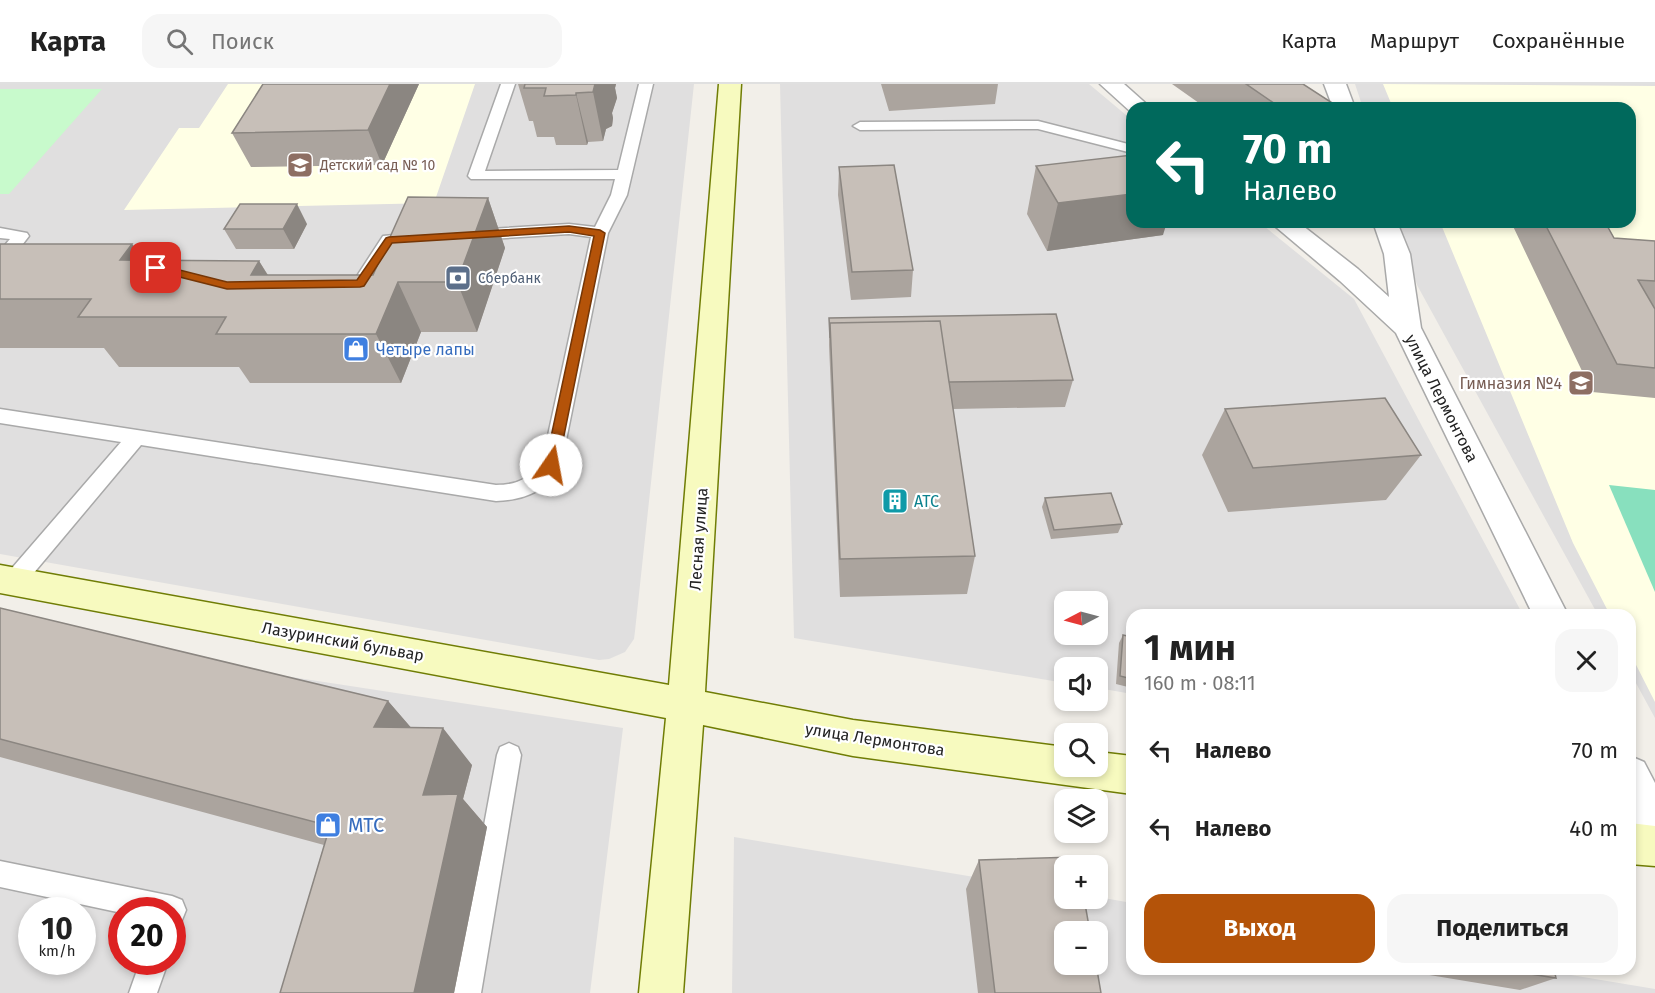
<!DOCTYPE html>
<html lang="ru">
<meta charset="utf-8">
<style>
:root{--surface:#fff;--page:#f6f6f6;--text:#222;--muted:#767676;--line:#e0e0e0;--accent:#b45309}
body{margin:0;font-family:"Fira Sans",sans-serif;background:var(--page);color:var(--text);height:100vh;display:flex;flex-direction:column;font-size:22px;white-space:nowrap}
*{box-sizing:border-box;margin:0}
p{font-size:20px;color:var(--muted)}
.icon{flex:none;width:33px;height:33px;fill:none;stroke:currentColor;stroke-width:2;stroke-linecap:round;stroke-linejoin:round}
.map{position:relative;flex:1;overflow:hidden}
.drawer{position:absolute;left:1126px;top:525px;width:510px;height:366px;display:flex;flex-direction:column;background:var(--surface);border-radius:18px;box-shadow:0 3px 9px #0003}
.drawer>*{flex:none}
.top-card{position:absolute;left:1126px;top:18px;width:510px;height:126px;border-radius:18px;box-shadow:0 3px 9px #0003;background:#00695c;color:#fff;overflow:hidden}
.needle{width:39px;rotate:264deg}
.tools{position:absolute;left:1054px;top:507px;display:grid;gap:12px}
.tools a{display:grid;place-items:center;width:54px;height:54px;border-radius:12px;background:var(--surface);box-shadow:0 3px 9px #0003;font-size:30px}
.speed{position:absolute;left:18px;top:813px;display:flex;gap:12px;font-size:30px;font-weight:700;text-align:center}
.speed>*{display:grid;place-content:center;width:78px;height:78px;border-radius:50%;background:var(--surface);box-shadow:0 3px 9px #0003;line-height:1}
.speed small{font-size:15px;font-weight:400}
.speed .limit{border:9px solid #d22;background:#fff;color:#111}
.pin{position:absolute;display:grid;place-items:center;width:51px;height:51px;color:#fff;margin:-26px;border-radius:12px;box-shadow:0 3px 9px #0006}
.me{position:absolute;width:66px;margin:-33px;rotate:12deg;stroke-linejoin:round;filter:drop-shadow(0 0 4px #0008)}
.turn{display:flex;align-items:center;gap:21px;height:126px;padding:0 18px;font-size:27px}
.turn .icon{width:78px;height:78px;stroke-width:2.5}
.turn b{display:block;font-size:42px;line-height:51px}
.round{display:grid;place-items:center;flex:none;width:63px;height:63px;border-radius:18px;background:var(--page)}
.summary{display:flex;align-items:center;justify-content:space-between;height:102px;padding:0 18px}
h1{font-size:36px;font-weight:700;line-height:45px}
.action{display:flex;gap:12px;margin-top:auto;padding:12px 18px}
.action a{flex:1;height:69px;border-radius:18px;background:var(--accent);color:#fff;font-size:24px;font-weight:700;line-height:69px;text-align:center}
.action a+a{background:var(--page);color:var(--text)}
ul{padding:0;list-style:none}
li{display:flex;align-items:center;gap:18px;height:78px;padding:0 18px}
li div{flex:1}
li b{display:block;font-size:22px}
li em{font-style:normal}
header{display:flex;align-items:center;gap:36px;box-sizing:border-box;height:84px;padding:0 30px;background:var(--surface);border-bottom:2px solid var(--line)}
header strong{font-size:28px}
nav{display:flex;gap:33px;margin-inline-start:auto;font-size:21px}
.search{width:420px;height:54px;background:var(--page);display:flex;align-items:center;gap:15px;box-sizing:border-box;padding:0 21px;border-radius:18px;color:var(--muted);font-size:22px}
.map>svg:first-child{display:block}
.residential{fill:#e0dfdf;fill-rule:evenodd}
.education{fill:#ffffe5}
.park{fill:#c8facc}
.pitch{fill:#88e0be}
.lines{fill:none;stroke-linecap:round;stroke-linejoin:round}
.lane-casing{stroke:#a9a9a9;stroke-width:3}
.street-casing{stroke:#a9a9a9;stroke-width:3}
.secondary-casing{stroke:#707d05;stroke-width:3}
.lane{fill:#fff;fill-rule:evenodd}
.street{fill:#fff;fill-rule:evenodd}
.secondary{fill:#f7fabf;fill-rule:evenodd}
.wall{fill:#aba49e}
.shaded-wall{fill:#8b8681}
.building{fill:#c7bfb8;stroke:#8b8681;stroke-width:1.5}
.route{fill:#b45309;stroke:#753606;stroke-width:1.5}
.labels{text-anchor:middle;stroke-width:4.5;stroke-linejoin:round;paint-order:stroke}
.far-education-label{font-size:14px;fill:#785e54;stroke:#fff;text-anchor:start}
.far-service-label{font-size:14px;fill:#4e5e75;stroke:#fff;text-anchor:start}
.shop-label{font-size:16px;fill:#366cbe;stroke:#fff;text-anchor:start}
.education-label{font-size:16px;fill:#785e54;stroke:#fff;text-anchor:end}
.street-label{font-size:16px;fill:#222;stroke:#fff}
.culture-label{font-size:16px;fill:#0d838f;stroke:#fff;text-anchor:start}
.near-shop-label{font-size:20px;fill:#366cbe;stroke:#fff;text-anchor:start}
</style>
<header>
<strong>Карта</strong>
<div class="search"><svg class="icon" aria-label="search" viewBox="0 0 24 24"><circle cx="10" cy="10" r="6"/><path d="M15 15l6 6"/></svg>Поиск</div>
<nav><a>Карта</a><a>Маршрут</a><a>Сохранённые</a></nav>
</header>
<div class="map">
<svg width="1655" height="909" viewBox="0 0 1655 909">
<rect width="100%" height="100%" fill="#f2efe9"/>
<!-- residential -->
<path class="residential" d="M0,0H694L635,547L634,555L625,568L609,575L599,576L0,470Z
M780,0H1089L1132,36V138H1259L1354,215L1523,531H1132V610L1098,604V584H1065V599L794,554ZM1065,518H1098V550H1065Z
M1355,0H1655V634L1631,590L1630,531H1598L1417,201L1397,138H1630V24H1363Z
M0,548L623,644L590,909H0ZM32,826H82V878H32ZM122,826H172V878H122Z
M734,753L1065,808V814L1098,813L1132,819V885H1535L1655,905V909H732ZM1065,848H1098V880H1065Z"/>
<!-- education -->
<path class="education" d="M228,0H475L434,119L124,126L179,44H199Z
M1383,0L1655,2V618L1631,571L1630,531H1610L1573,459L1440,138H1630V24H1393Z"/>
<!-- park -->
<path class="park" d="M0,5H102L9,110H0Z"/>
<!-- pitch -->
<path class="pitch" d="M1609,401L1655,406V508Z"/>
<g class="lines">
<defs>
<path id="lane" d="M501,0H515L485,87L618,86L639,0H653L627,111L608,149L561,381C547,407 525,416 496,417L141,361L22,503L14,506L6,503L3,497L6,491L121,358L0,339V325L496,401C517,401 528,395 542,379L591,153L569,150L474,156L466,151L474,146L569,140L595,143L611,111L615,95H471L468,92Z
M1038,37L1132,61V69L1038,45L860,46L853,42L860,38Z
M0,144L27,149L29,152L6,182L0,183V167L10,155L0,154Z
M415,149L421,150L423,154L421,158L394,161L366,204H335L333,200L335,196L355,195L383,152Z
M509,659L518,663L521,671L481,909H453L497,671L500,663Z
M0,777L172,812L182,816L186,826L182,836L172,839V826H122V829L0,803Z
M140,878H168L157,909H129Z"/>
<path id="street" d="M1100,0H1124L1151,24H1132V29Z
M1324,0H1346L1355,24H1333Z
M1270,138H1298L1358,185L1389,213L1384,170L1373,138H1397L1410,170L1421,244L1568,531H1533L1396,249L1340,197Z
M1630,672L1644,678L1655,699V760L1641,754L1630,733Z"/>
<path id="secondary" d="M719,0H741L705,608L853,636L1065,663V682H1098V668L1132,672V710L853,672L703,641L683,909H639L666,634L0,509V481L669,601Z
M1630,739L1655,742V782L1630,780Z"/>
</defs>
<!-- lane casing -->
<use href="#lane" class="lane-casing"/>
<!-- street casing -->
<use href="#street" class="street-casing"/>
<!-- secondary casing -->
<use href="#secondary" class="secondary-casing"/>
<!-- lane -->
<use href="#lane" class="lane"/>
<!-- street -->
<use href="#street" class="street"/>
<!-- secondary -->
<use href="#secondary" class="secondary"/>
</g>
<!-- wall -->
<path class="wall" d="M263,0H419L382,81L251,83L232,49Z
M518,0H616L615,4L617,14L612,29L613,34L612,42L606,45L603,57L588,58L587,61H556L554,53H537L533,37H529Z
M881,0H998L995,20L889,27Z
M1172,0H1303L1340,24H1206Z
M1036,82L1163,151L1047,167L1027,130Z
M839,83L913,186L911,213L851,216L838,111Z
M488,114L505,164L477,248H421L401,299H250L239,283H119L104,264H0V160H132L144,177H259L268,191H373Z
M1511,138H1605L1614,154L1655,157V314L1592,308Z
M307,140L294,165H236L224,145Z
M829,234L1073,296L1065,323L953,325L975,472L967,510L840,513L829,261Z
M1225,325L1421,371L1386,416L1228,428L1202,371Z
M1045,414L1122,440L1118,449L1051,455L1042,423Z
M0,524L388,617L411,644L472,681L463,715L487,743L454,909H280L324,761L0,673Z
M1123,551L1132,553V604L1116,600L1119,559Z
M979,776L1101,909H978L966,805Z
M1393,885H1554L1556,894L1520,906Z"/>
<!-- shaded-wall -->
<path class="shaded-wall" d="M390,0H419L382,81L368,46Z
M595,0H616L615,4L617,14L612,29L613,34L612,42L606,45L603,57L593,8Z
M576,9L588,58L587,61L576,11Z
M1132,110V138H1167L1163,151L1047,167L1058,119Z
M488,114L505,164L477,248L457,198Z
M297,120L307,140L294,165L283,145Z
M132,160L168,210L120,176Z
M259,177L289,226L251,191Z
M398,198L421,248L401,299L376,250Z
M388,617L421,655L374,643Z
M443,644L472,681L463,715L487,743L454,909H414L423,711Z"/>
<!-- building -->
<path class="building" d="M263,0H390L368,46L232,49Z
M525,0H595L593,8L576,9V11L544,12L546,4H524Z
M1246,0H1303L1340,24H1281Z
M1132,71V110L1058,119L1036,82Z
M894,81L913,186L852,188L839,83Z
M408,113L488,114L457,198H398L376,250H216L226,233H78L91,215H0V160H132L120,176L259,177L251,191H373Z
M240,120H297L283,145H224Z
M1544,138H1605L1614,154L1655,157V197L1638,196L1655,225V284L1617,280Z
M1056,230L1073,296L949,298L940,237L830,239V254L829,234Z
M940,237L975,472L840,475L830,239Z
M1385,314L1421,371L1253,384L1225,325Z
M1111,409L1122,440L1054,446L1045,414Z
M0,524L388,617L374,643L443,644L423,711L458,710L414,909H280L330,742L0,655Z
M1123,551L1132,553V595L1120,592Z
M1076,773L1078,782H1065V814H1084L1090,848H1065V880H1096L1101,909H995L979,776Z
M1498,885H1554L1556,894Z"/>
<!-- route -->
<path class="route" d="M569,142L600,146L605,149L558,381L551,386L545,381L594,152L569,148L392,159L364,202L360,203L227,205L152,186L150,184L156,180L227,198L357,196L386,154L389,153Z"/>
<!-- icons -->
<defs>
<symbol id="school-square" viewBox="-11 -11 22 22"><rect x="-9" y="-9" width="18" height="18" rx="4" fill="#8d6e63" stroke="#fff"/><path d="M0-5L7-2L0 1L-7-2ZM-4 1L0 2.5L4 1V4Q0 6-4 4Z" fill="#fff"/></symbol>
<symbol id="bank-square" viewBox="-11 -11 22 22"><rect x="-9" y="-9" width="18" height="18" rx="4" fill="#5c6f8a" stroke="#fff"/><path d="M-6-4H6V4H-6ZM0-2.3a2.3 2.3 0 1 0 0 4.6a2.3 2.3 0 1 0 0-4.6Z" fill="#fff"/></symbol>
<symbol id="shop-square" viewBox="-11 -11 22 22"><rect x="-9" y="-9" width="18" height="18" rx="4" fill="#3f7fe0" stroke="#fff"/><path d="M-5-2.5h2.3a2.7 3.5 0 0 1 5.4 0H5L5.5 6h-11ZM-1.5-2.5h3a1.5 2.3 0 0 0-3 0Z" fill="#fff"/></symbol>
<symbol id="building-square" viewBox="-11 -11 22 22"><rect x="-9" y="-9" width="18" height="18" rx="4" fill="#0f9aa8" stroke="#fff"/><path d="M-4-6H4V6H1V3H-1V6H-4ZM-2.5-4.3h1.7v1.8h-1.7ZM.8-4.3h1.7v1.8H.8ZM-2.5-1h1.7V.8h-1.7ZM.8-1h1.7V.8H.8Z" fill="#fff"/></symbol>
</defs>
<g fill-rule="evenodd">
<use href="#school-square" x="285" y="66" width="30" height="30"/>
<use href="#bank-square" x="443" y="179" width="30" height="30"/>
<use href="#shop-square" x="341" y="250" width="30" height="30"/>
<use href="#school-square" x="1566" y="284" width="30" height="30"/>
<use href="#building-square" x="880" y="402" width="30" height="30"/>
<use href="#shop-square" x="313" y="726" width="30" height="30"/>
</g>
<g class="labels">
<!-- far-education labels -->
<g class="far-education-label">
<text x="320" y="86">Детский сад № 10</text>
</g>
<!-- far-service labels -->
<g class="far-service-label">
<text x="478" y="199">Сбербанк</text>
</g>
<!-- shop labels -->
<g class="shop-label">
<text x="376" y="271">Четыре лапы</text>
</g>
<!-- education labels -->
<g class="education-label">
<text x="1562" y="305">Гимназия №4</text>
</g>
<!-- street labels -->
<g class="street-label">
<text transform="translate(1442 314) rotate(63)" y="6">улица Лермонтова</text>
<text transform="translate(698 455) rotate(-86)" y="6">Лесная улица</text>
<text transform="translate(343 557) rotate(10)" y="6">Лазуринский бульвар</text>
<text transform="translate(875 655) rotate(9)" y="6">улица Лермонтова</text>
</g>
<!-- culture labels -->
<g class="culture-label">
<text x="914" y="423">АТС</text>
</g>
<!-- near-shop labels -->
<g class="near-shop-label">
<text x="348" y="748">МТС</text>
</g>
</g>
</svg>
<div class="tools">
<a><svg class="needle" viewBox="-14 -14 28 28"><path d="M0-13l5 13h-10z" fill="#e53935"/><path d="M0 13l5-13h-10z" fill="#767676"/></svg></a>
<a><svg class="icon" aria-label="sound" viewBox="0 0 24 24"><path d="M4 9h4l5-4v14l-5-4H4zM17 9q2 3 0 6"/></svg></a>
<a><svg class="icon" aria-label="search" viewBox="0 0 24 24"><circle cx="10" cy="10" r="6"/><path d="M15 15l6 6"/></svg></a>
<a><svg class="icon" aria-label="layers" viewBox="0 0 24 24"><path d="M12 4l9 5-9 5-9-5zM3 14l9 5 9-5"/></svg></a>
<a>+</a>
<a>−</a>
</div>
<div class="speed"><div>10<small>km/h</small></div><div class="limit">20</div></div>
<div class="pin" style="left:156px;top:184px;background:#d93025"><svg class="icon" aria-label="arrive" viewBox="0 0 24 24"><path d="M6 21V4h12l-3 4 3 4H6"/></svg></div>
<svg class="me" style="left:551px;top:381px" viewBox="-20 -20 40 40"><circle r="19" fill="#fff"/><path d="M0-13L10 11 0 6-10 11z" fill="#b45309"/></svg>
<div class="top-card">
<div class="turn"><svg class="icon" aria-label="left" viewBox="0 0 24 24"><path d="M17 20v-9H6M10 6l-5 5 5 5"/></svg><div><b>70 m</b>Налево</div></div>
</div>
<section class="drawer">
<div class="summary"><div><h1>1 мин</h1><p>160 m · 08:11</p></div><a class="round"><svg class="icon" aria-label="close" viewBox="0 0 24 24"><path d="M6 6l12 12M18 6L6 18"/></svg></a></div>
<ul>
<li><svg class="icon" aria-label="left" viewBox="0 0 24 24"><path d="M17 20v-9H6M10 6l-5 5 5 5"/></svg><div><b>Налево</b></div><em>70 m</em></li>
<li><svg class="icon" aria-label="left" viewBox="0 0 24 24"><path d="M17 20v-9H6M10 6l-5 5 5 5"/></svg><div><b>Налево</b></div><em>40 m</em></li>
</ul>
<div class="action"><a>Выход</a><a>Поделиться</a></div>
</section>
</div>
